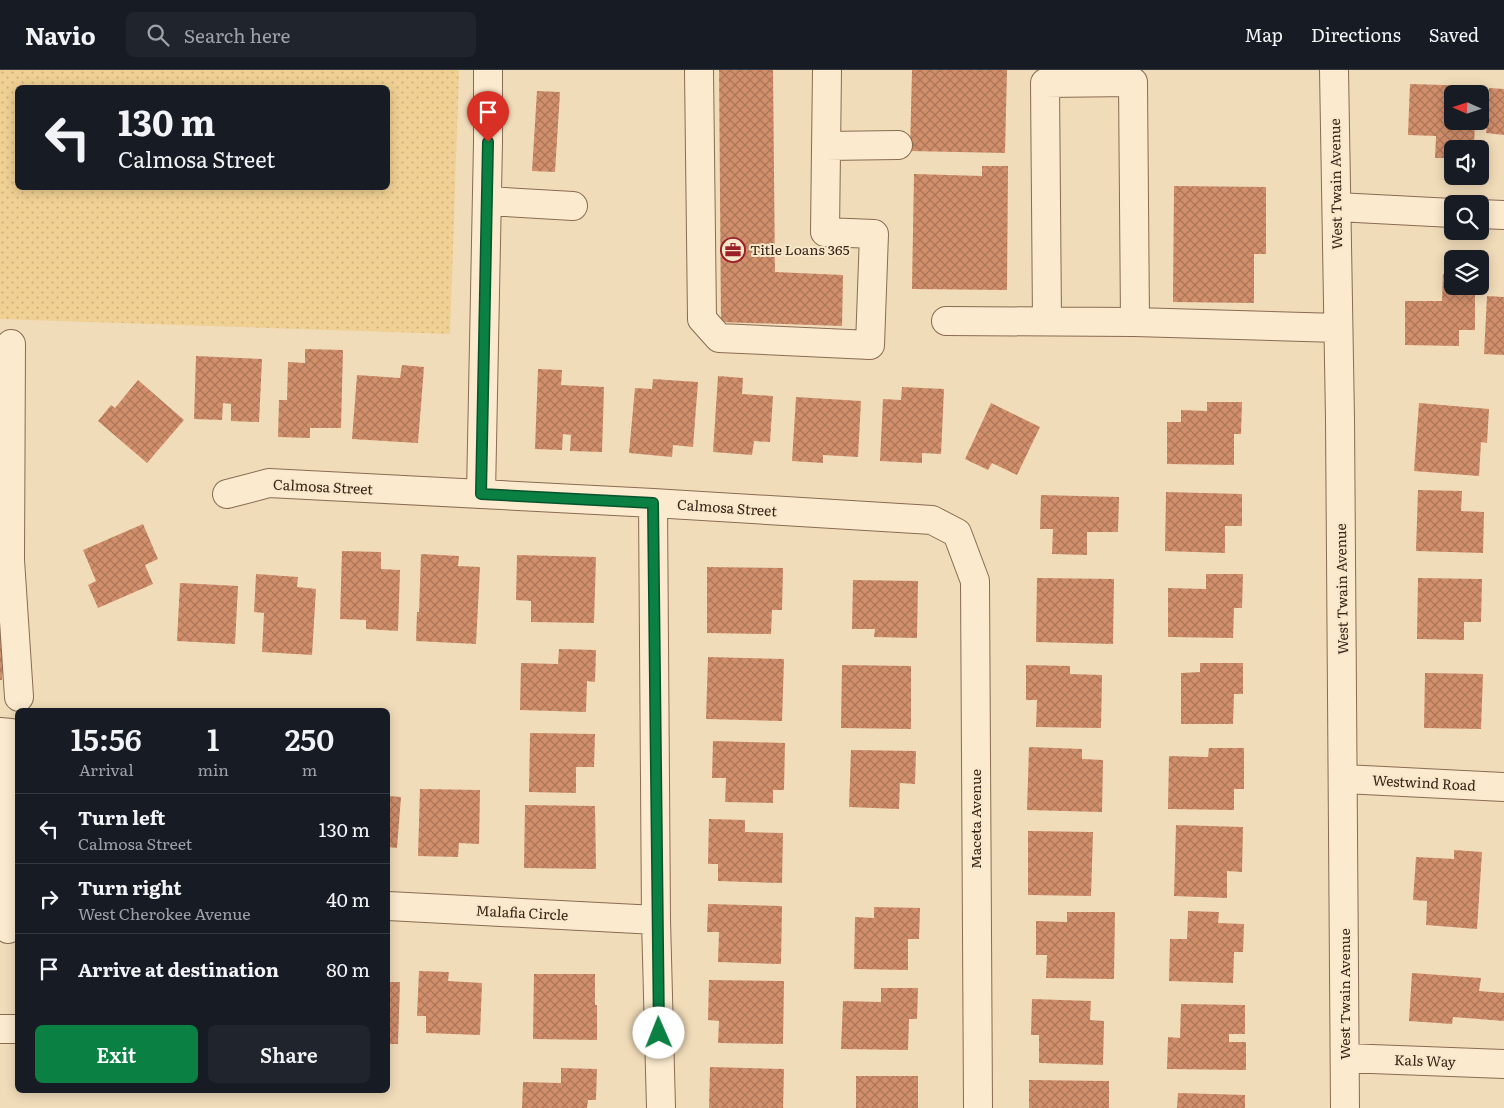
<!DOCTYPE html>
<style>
:root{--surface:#171b24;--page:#20242c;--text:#f1f3f6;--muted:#9ea1a6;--line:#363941;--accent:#0b8043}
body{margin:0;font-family:Literata,serif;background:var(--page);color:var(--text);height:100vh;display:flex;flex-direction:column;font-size:19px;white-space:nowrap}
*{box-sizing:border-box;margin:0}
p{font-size:16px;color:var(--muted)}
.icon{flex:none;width:28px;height:28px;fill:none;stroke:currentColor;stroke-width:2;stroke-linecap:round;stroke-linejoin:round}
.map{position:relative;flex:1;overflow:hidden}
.panel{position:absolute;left:15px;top:638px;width:375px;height:385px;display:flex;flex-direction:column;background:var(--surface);border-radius:8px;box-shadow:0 2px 12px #0003}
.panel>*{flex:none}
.guide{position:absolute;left:15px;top:15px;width:375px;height:105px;border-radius:8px;box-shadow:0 2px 12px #0003;background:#171b24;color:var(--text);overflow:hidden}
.needle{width:32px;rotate:273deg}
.tools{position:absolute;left:1444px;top:15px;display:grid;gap:10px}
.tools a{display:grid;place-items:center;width:45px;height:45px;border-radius:8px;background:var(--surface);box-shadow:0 2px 12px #0003;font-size:25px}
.pin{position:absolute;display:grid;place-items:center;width:42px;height:42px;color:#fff;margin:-51px -21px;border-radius:50% 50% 50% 0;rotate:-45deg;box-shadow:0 0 5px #0007}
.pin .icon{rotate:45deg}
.me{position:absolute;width:55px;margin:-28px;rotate:359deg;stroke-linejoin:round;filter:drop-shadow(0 0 4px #0008)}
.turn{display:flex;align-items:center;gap:18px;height:105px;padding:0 20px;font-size:22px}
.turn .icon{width:65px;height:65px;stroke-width:2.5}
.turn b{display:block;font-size:35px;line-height:42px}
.eta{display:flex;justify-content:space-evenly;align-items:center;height:85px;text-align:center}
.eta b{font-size:30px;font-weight:600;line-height:35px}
.action{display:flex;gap:10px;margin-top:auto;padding:10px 20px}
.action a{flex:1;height:58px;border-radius:8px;background:var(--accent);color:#fff;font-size:20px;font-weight:600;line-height:58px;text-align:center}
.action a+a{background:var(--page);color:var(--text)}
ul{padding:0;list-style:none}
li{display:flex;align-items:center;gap:15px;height:70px;padding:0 20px;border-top:1px solid var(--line)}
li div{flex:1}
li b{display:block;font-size:19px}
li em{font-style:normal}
header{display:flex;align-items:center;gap:30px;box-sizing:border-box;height:70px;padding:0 25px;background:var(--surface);border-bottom:1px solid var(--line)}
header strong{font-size:24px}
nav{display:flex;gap:28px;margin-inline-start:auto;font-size:18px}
.search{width:350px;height:45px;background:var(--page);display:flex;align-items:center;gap:12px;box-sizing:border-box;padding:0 18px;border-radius:8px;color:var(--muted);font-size:19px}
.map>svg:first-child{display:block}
.sand{fill:url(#sand-dots);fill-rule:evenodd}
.building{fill:url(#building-cross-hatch)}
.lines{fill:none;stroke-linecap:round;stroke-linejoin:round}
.minor-casing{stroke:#886b53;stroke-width:30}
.minor{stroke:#fbeacd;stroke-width:28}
.route-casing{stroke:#07532c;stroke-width:12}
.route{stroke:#0b8043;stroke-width:9}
.labels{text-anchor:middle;stroke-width:4;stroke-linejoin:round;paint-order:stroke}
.street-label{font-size:14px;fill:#362519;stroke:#f8e7c9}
.poi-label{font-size:14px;fill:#362519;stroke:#f8e7c9;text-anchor:start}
</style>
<header>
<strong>Navio</strong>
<div class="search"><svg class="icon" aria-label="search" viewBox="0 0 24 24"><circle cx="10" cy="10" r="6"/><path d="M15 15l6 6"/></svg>Search here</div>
<nav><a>Map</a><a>Directions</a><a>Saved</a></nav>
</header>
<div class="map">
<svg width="1504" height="1038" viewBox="0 0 1504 1038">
<defs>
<pattern id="sand-dots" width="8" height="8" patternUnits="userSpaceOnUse" patternTransform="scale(1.25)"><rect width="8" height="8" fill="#f0d093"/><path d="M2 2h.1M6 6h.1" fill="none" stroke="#ceb27e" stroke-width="1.8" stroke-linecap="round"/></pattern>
<pattern id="building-cross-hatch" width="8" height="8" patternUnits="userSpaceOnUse" patternTransform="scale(1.25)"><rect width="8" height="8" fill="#d28f6c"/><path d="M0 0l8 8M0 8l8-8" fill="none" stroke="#ab7558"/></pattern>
</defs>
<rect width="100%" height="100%" fill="#f1dcb9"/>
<!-- sand -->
<path class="sand" d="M0,0H459L450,264L0,249ZM18,18H388V118H18Z"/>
<!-- building -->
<path class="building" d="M719,0H773L775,202L843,205L842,256L721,252Z
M912,0H1007L1005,83L910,81Z
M1410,14L1476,16V24H1452V51H1475L1474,79H1452V88H1435L1436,66L1408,65Z
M1489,18L1504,19V65L1486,63Z
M537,21L560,22L555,102L532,101Z
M982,96H1008L1007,220L912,219L914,104L982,106Z
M1174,116L1266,117V184H1254V233L1173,232Z
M1443,204H1452V216H1475V260H1459V276L1405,275V231H1442Z
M1487,226L1504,227V285L1484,284Z
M305,279L343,280L341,358H310V368L278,367L279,330H287L288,292L305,293Z
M196,286L262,289L259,352L231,351V334L223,333L222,350L194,349Z
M402,295L424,297L418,373L352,369L357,305L400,308Z
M538,299L562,300L561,315L604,317L602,382L570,381L571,365L563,364L562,380L535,379Z
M718,306L743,308L742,324L773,326L770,372L754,371L752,385L713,382Z
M653,309L698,312L693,377L673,375L672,387L629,383L635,318L652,319Z
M138,310L184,350L147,393L98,351L111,335L115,338Z
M902,317L944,319L941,384L922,383V393L880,391L883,329L901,330Z
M796,327L861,331L858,387L823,385V393L792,391Z
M1207,332H1242L1241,364H1234V395L1167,394V352H1181V340L1207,341Z
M991,333L1040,357L1017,405L992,393L988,400L965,389Z
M1419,333L1489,339L1487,373L1481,372L1479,406L1414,401Z
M1418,420L1462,421L1461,441L1484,442L1483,483L1416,481Z
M1166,422L1242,424V456H1225V483L1165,481Z
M1041,425L1119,427L1118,462H1087V485L1052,484L1053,459H1040Z
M143,454L158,489L145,495L153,514L98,538L88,515L96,511L83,480Z
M342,481L381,482V499L400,500L398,561L366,559V550L340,549Z
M421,484L459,486L458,496L480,497L476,574L416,571L417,542H419Z
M517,485L596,487L594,553L531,552V531L516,530Z
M707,497L783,498L782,540H772L771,564L707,563Z
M256,504L298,507L297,517L316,519L312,585L262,582L264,543L254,542Z
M1206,504H1243L1242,538H1234L1233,568L1168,567V518L1206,519Z
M1037,508L1114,509L1113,574L1036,572Z
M1418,508L1482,509L1481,552H1464V570L1417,569Z
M853,510L918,511L917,568L874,567L875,559H852Z
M180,513L238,516L235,574L177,571Z
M0,545H5L2,610H0Z
M559,579L596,580L595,612L587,611L586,642L520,640L521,593L558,594Z
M708,587L784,589L782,651L706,649Z
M1200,593H1243V624H1234L1233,654H1181V603L1200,602Z
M842,595L911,596V659L841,658Z
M1026,595L1070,596V604L1102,605L1101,658L1036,657L1037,630H1026Z
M1425,603L1483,604L1481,659L1424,658Z
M530,663L595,664L594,697H576V723L529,722Z
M713,671L785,673L784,720H773V733L725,732L726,708H712Z
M1029,677L1082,679V689L1103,690L1102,742L1027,740Z
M1209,678H1244V719H1234V740L1168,739L1169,686L1208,687Z
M851,680L916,681L915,714L900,713L899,739L849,737Z
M420,719L480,720L479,774L459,773L458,787L418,786Z
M388,726L401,727L397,778L388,777Z
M525,735L595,736L596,799L524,798Z
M709,749L745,750V762L783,763L782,813L718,811V794H708Z
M1176,755L1243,757L1242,802L1227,801V828L1174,826Z
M1028,761L1093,762L1091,826L1028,825Z
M1454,780L1482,782L1477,859L1426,855L1427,831L1413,830L1416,787L1454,789Z
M708,834L782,836L781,894L718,892L719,862H707Z
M874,837L920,838L919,869H908V900L854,899L855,847L874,848Z
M1188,841L1219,842L1218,853L1244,854L1243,882H1234L1233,913L1169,911L1170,869H1187Z
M1067,842H1115L1114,909L1046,908L1047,885H1036V851L1067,852Z
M419,901L449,902L448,911L482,913L480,965L426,963V946H417Z
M1412,903L1481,908L1479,921L1504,923V951L1453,947L1452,954L1409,951Z
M534,904H595V935H597V970L533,969Z
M709,910L784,911L783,974L718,973L719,951L708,950Z
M388,912H400L398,974H388Z
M881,918H918L917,949H909L908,980L841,979L843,931L881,932Z
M1032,929L1091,931L1090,950L1104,951L1103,995L1039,993V965H1031Z
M1181,934L1245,935V964H1229V972H1246V1000L1167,999L1168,967L1180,968Z
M710,997L784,999L783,1038H709Z
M561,998L597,999L596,1030H588L587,1038H522L523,1012L561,1013Z
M856,1006H918V1038H856Z
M1029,1010L1109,1011V1038H1029Z
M1178,1023L1245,1025V1038H1177Z"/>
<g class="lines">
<defs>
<path id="minor" d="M699,0L702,249L719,268L870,275L874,164L825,162L827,0
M1334,0L1340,349L1345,1038
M826,76L898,75
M487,131L573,136
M1337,137L1452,143
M1480,144L1504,145
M946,251L1135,252L1338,258
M1047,251L1045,13L1133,12L1135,252
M227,424L269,413L653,433L932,450L957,463L975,511L978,1038
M481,424L488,72V0
M653,433L656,850L661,1038
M0,490H10L11,274
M10,490L19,627
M0,662L11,663V754
M1344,709L1504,717
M0,753L11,754L8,859
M388,836L656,850
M0,959H14
M1345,988L1504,994"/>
</defs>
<!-- minor casing -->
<use href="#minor" class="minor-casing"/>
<!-- minor -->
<use href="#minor" class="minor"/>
</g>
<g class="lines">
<defs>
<path id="route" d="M488,72L481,424L653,433L659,963"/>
</defs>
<!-- route casing -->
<use href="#route" class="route-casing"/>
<!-- route -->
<use href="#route" class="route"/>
</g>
<!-- icons -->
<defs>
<symbol id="office-ring" viewBox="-11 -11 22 22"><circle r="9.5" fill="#f8e7c9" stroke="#9b1f29" stroke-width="1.5"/><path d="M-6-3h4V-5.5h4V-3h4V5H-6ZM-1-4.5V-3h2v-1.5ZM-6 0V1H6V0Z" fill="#9b1f29"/></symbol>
</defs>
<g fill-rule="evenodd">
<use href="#office-ring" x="719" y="166" width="28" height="28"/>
</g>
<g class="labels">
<!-- street labels -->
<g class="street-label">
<text transform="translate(1336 114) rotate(-91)" y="5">West Twain Avenue</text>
<text transform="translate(323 417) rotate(3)" y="5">Calmosa Street</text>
<text transform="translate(727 438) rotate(4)" y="5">Calmosa Street</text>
<text transform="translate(1342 519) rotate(-91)" y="5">West Twain Avenue</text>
<text transform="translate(1424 713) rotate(3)" y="5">Westwind Road</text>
<text transform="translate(976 749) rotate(-90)" y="5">Maceta Avenue</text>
<text transform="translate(522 843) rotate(3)" y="5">Malafia Circle</text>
<text transform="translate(1345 924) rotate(-90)" y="5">West Twain Avenue</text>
<text transform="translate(1425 991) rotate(2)" y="5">Kals Way</text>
</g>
<!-- poi labels -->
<g class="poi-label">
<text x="750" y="185">Title Loans 365</text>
</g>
</g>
</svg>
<div class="tools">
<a><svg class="needle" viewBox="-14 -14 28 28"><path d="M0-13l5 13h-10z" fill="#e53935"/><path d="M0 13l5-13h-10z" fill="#9ea1a6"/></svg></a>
<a><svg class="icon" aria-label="sound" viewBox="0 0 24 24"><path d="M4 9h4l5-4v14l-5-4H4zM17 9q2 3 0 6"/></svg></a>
<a><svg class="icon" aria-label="search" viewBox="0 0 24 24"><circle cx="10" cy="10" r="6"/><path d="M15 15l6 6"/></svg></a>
<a><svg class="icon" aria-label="layers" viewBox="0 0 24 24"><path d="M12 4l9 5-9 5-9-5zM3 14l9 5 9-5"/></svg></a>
</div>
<div class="pin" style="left:488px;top:72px;background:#d93025"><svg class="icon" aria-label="arrive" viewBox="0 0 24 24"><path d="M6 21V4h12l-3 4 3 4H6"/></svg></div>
<svg class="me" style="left:659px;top:963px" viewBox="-20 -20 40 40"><circle r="19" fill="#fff"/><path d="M0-13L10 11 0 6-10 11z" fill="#0b8043"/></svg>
<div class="guide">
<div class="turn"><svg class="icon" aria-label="left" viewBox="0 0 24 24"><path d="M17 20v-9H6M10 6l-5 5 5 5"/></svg><div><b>130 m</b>Calmosa Street</div></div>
</div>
<section class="panel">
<div class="eta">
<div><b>15:56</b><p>Arrival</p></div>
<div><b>1</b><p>min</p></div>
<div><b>250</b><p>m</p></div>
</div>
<ul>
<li><svg class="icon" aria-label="left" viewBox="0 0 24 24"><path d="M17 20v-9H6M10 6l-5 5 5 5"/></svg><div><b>Turn left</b><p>Calmosa Street</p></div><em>130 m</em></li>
<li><svg class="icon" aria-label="right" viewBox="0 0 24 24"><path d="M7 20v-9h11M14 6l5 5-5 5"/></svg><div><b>Turn right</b><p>West Cherokee Avenue</p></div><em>40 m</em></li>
<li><svg class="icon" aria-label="arrive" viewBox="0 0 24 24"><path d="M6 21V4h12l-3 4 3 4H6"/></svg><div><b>Arrive at destination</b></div><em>80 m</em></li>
</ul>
<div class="action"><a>Exit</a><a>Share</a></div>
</section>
</div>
